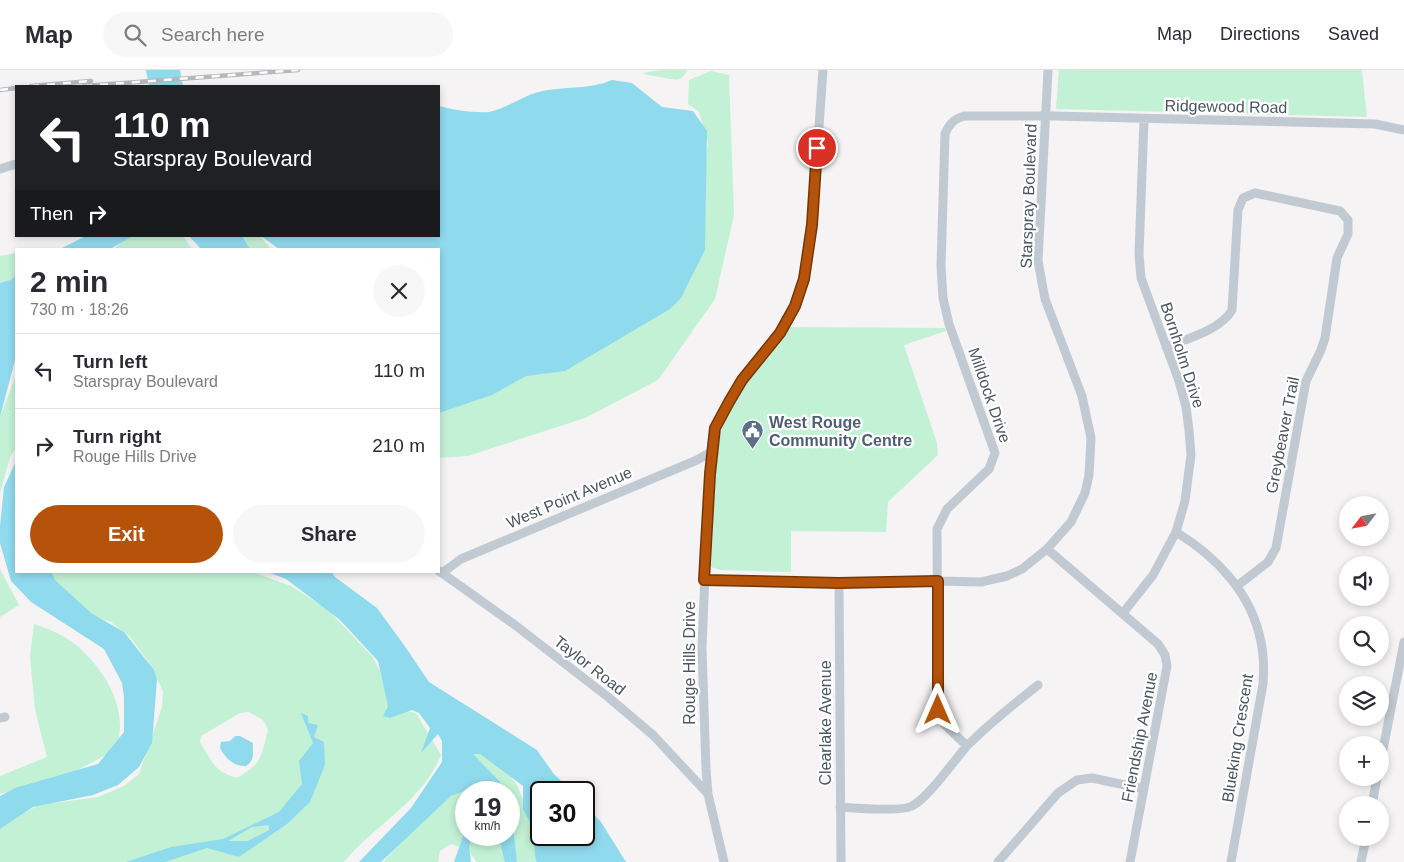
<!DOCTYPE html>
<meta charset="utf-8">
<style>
:root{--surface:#fff;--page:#f7f7f7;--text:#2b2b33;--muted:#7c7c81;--line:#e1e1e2;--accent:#b45309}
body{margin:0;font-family:Arial,sans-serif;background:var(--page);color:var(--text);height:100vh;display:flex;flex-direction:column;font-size:19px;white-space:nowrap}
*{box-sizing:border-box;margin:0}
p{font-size:16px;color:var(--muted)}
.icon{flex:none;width:28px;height:28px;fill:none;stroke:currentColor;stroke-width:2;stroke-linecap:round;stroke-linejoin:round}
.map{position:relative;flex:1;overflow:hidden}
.panel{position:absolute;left:15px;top:178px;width:425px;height:325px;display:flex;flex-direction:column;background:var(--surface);border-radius:0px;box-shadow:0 2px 8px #0003}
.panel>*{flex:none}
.guide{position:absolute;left:15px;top:15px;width:425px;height:152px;border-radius:0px;box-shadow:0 2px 8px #0003;background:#202124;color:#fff;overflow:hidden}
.needle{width:32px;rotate:238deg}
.tools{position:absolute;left:1339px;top:426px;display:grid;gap:10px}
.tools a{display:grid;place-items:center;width:50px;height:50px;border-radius:50%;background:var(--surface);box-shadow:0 2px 8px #0003;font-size:25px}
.speed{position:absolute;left:455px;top:711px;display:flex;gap:10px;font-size:25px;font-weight:700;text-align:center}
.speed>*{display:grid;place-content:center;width:65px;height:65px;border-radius:50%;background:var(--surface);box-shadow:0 2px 8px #0003;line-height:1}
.speed small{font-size:12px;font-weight:400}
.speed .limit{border:2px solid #111;border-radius:8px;background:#fff;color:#111}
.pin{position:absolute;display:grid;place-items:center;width:42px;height:42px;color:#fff;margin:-21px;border:2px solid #fff;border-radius:50%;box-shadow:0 1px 5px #0007}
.me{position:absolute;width:55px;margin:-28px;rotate:0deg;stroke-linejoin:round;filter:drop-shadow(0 0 4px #0008)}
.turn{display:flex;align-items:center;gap:18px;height:105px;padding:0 15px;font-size:22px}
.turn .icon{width:65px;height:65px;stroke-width:2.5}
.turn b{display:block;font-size:35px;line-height:42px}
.then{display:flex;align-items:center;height:48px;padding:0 15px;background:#0003;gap:10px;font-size:19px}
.round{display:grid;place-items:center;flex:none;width:52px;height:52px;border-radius:26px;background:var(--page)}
.overview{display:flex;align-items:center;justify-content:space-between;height:85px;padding:0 15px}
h1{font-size:30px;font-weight:700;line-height:38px}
.button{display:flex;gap:10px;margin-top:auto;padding:10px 15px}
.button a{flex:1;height:58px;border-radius:30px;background:var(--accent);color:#fff;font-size:20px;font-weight:700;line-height:58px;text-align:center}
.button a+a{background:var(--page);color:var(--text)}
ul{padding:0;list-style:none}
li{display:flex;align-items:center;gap:15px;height:75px;padding:0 15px;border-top:1px solid var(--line)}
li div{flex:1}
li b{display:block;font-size:19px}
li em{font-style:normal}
header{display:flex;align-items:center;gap:30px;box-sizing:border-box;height:70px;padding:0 25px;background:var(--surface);border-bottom:1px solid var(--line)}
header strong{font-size:24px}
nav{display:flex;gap:28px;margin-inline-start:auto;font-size:18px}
.search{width:350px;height:45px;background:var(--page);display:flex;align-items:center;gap:12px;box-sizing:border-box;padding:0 18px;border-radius:28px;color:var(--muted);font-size:19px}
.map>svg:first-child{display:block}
.green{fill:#c3f1d5;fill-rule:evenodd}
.water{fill:#90daee;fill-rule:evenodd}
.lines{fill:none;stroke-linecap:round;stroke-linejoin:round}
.street{stroke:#c1cad2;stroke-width:9}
.rail-casing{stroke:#b5b8bd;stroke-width:4.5}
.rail{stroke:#fff;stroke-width:2.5;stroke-dasharray:8;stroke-linecap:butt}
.route-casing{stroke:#753606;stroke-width:12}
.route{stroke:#b45309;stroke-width:9}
.labels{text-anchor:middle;stroke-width:4.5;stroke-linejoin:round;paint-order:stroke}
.street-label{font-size:16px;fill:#4a5661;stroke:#fff}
.service-label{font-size:16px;font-weight:bold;fill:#4e5e75;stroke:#fff;text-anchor:start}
</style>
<header>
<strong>Map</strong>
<div class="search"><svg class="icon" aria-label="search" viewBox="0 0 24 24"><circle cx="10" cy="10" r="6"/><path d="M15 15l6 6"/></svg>Search here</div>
<nav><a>Map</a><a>Directions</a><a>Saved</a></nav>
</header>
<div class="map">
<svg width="1404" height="792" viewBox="0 0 1404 792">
<rect width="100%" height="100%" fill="#f5f3f3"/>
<!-- green -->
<path class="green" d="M661,0H688C685,3 683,8 679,9C676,11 647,5 642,3Z
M1059,0H1362L1367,47L1056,39Z
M711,1L729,5L734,145L715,229L658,310L585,348L468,386L439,388V341L680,226L691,209L700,179L706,136V90L708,73L699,42L688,34L689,10Z
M129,166H183L192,179H114Z
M236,166H260L271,179H243Z
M16,183V213L0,229V186Z
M789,257L945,258L946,261L904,275L937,373L938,385L888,432L886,462L791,461V502L720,500L711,497L716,379L725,349L740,320Z
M16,305V378L10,387L0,423V347Z
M0,499L19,535L0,547Z
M45,501H250L291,516L328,540L372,586L380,601L389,637L416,643L441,685C423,731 374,755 344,792H0V756L39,735L98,727L124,716L139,704L162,637L163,621L150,594L130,567L111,552L67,537ZM249,642L263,650L268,660C261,686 263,693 237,708C214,702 212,691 200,672L201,666L240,643Z
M34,554C49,559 64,565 76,575C99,594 120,625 120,656C120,663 118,671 117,679L76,701L0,724V706L47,687L35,640L30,587Z
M469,673L507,701L518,717L525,735L541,765L547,792H477L467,779L451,774L440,781L438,792H383L454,716L470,712L476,722H466V765H509V722H499L468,686Z"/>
<!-- water -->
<path class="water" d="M146,0H180L183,16H149Z
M612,10L632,13L662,37L693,41L707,61L705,180L681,228L670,239L565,301L526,306L492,325L439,343V179H279L261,166H439V36C454,40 473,43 489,42C502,40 519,29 532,24C558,15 587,21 612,10Z
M86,166H133L110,179H60Z
M189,166H242L250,179H201Z
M16,205V286L0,347V213L11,210Z
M16,391V501H51L55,510L91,543L124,562L154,600L157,609L152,673L139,697L118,715L93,725L33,737L0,759V726L15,718L98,694L124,662V627L122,613L104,579L31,532L11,511L0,473V456L4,417Z
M265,501H331L335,507L377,538L404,575L429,612L537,680L553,703L572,722H541V765H584V734L601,752L626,792H537L535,787L534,760L523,739V716L480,684H473L500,712L503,722H475L470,719L451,726L381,792H359L411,738L442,692V671L438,664L421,683L430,658L419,643L412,640L390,648L383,646L388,636L378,591L340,550L286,509Z
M301,643L308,646V653L318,655L314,667L324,672L325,695L310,732L287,754L239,787L207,778L165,792H126L171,777L223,769L279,742L302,714L299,691L313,673ZM269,755V760L248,771H228L252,757Z
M235,666H240L253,673C252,683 256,689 246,696C233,696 226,689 220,678L221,672L230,671Z
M509,742L513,757L517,792H505L498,765H509Z
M466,758V765H473L469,777L471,792H454Z"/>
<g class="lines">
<!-- street -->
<path class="street" d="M0,99L16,94
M1166,277C1187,269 1222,259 1232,240L1238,140L1243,128L1255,123L1340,141L1348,150V164L1337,188L1325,268L1321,280L1306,311L1276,478L1268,492L1237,516
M1176,462C1217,487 1252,524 1261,572C1264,586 1264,600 1263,614L1231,792
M1047,479L1158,574L1165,585L1167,596L1130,792
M439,501L442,503L461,489L697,390L713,381
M442,503L515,555L608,627L653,665L708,724
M704,510L839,513L938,511L981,512L1007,506L1022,499L1047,479L1071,452L1085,423L1089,405L1091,368L1082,326L1045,229L1038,191L1048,0
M839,513L841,792
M1123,543L1153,505L1176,462L1185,431L1191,385L1189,360L1186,337L1179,311L1141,208L1139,184L1144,49
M0,648L5,647
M967,676L944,654L938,640L937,459L947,439L989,399L995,383L949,254L943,228L941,196L945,64C949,54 954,49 964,46H1055L1375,54L1404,60
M1380,695L1404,572
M1372,735L1377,708
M840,737C854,738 902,742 912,736C928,728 953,692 966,677C988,654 1014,634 1038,615
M724,792L708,724L706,699L702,578L709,404L715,358L729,332L743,310L785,255L795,236L804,209L812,155L823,0
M998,792L1058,723L1077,710L1092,708L1144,719
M1361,792L1366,768"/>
<defs>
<path id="rail" d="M31,16L91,11
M84,16L298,0
M0,20L16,18"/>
</defs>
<!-- rail casing -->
<use href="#rail" class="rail-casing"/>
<!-- rail -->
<use href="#rail" class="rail"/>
</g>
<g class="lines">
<defs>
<path id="route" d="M817,78L812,155L804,209L795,236L780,263L742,310L729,332L715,358L710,404L704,510L839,513L938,511V640"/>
</defs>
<!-- route casing -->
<use href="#route" class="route-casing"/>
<!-- route -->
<use href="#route" class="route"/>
</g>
<!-- icons -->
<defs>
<symbol id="civic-pin" viewBox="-11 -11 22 30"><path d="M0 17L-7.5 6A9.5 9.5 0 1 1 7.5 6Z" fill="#5c6f8a" stroke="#fff"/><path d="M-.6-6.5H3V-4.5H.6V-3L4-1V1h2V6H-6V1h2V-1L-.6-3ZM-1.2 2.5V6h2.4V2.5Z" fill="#fff"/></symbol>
</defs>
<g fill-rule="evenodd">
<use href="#civic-pin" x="740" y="348" width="25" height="34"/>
</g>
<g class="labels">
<!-- street labels -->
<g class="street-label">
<text transform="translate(1226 36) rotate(1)" y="6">Ridgewood Road</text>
<text transform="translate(1028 126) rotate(-88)" y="6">Starspray Boulevard</text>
<text transform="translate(1183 285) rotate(72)" y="6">Bornholm Drive</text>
<text transform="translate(990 325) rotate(71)" y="6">Milldock Drive</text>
<text transform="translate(1282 365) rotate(-79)" y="6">Greybeaver Trail</text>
<text transform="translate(569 427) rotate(-23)" y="6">West Point Avenue</text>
<text transform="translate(689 593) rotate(-90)" y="6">Rouge Hills Drive</text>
<text transform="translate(590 595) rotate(38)" y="6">Taylor Road</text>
<text transform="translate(825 653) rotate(-90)" y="6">Clearlake Avenue</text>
<text transform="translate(1139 667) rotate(-79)" y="6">Friendship Avenue</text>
<text transform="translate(1237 668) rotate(-81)" y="6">Blueking Crescent</text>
</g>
<!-- service labels -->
<g class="service-label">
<text x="769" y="358">West Rouge<tspan x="769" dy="18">Community Centre</tspan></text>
</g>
</g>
</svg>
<div class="tools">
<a><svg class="needle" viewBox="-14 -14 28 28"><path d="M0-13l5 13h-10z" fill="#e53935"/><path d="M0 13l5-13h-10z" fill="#7c7c81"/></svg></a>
<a><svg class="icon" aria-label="sound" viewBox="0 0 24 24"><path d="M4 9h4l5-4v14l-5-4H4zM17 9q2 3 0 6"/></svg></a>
<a><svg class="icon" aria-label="search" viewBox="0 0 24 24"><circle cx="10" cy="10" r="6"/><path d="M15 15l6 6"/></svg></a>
<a><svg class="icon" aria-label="layers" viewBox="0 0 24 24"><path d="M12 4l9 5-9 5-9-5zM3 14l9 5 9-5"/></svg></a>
<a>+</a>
<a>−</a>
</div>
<div class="speed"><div>19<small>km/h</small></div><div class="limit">30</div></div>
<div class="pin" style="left:817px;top:78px;background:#d93025"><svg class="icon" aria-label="arrive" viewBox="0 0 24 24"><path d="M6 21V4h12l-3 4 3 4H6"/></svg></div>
<svg class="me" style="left:938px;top:640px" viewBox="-20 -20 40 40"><path d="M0-17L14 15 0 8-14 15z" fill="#b45309" stroke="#fff" stroke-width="4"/></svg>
<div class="guide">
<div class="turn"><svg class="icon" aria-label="left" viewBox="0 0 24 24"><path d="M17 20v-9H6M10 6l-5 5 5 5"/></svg><div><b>110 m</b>Starspray Boulevard</div></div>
<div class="then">Then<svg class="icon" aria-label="right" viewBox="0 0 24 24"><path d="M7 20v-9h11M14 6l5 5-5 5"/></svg></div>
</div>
<section class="panel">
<div class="overview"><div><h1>2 min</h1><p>730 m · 18:26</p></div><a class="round"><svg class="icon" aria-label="close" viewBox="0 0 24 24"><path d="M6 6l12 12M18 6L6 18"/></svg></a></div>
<ul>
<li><svg class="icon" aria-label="left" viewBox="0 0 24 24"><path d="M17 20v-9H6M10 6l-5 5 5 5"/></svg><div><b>Turn left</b><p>Starspray Boulevard</p></div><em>110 m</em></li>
<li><svg class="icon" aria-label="right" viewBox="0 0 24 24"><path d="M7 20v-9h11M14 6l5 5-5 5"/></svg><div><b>Turn right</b><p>Rouge Hills Drive</p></div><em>210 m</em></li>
</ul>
<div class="button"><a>Exit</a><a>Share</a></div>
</section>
</div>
